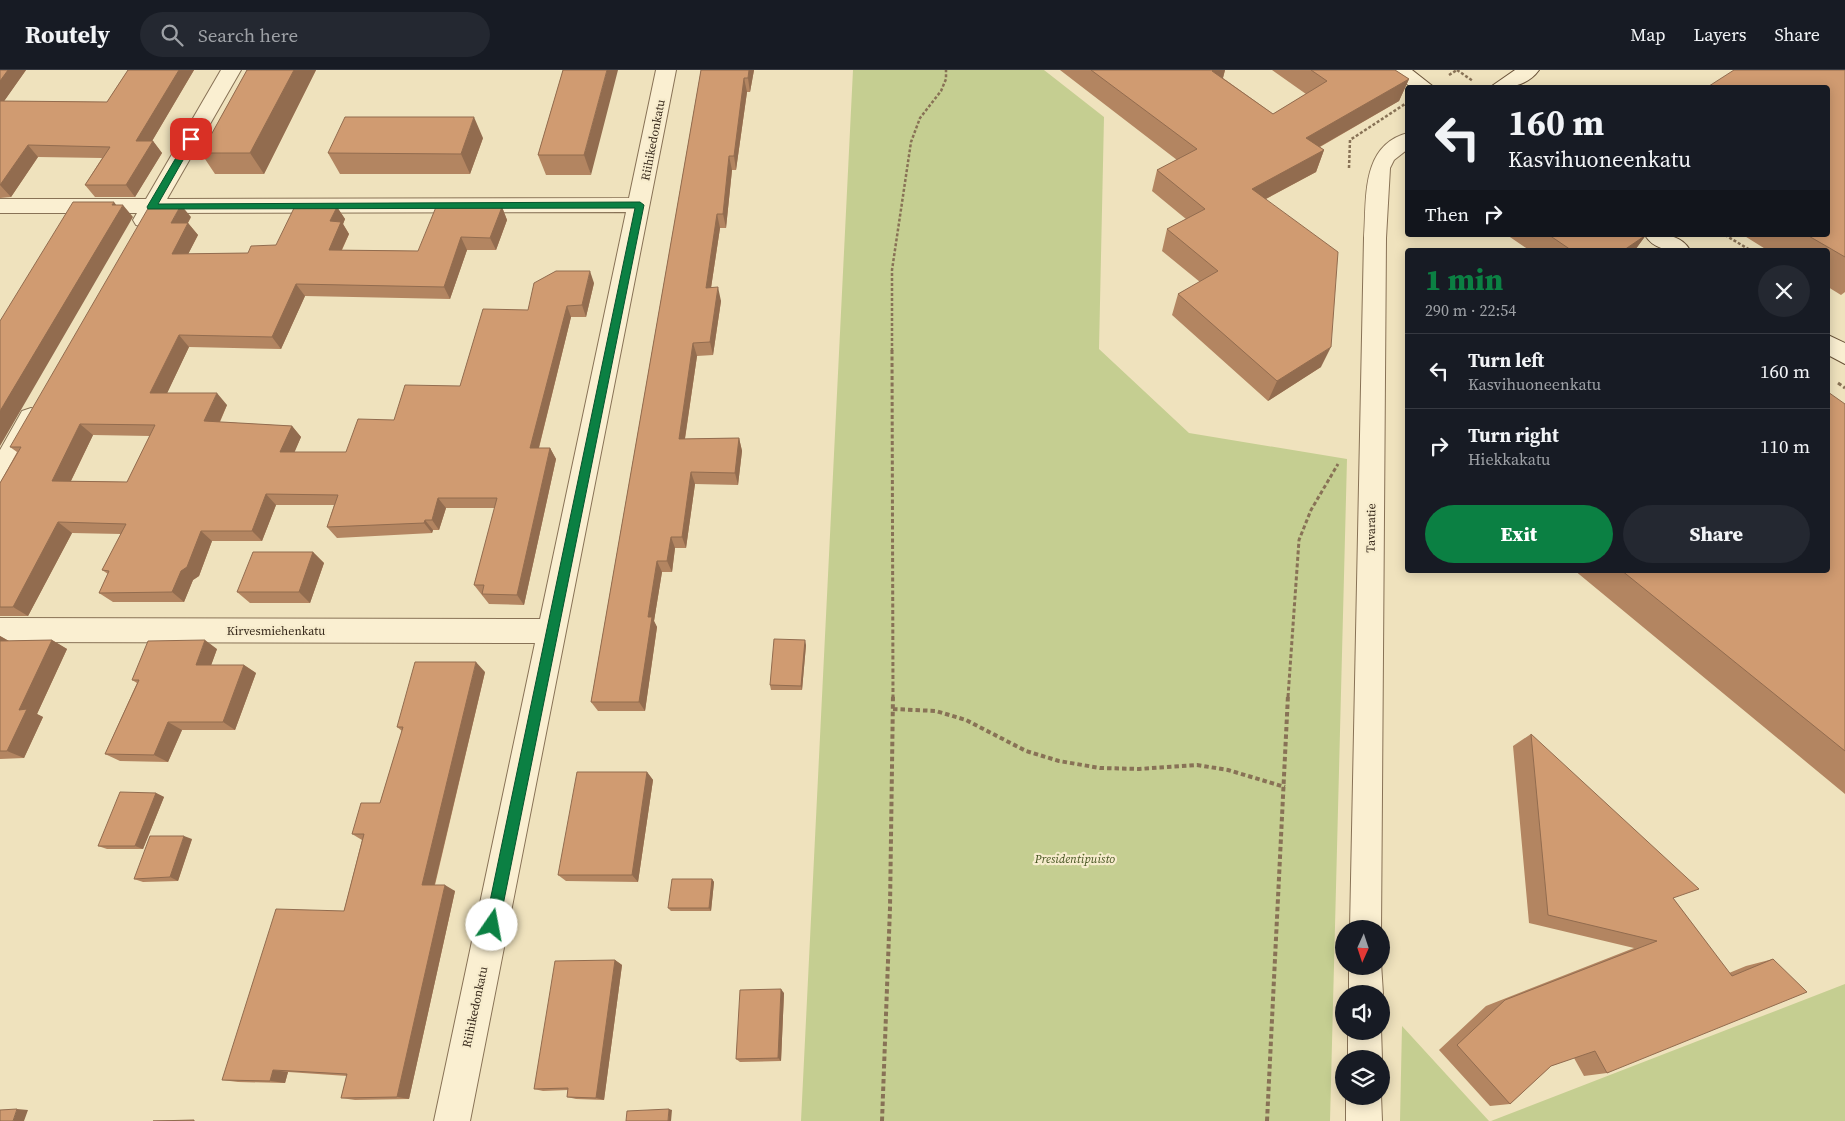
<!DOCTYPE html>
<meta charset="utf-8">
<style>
:root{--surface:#171b24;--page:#242831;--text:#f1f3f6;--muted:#9ea1a6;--line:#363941;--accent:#0b8043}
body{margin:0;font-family:"Source Serif 4",serif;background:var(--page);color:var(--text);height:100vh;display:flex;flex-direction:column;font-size:19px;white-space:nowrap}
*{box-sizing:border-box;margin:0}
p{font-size:16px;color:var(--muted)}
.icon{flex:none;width:28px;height:28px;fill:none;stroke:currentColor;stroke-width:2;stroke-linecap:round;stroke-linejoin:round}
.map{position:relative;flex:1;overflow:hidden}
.panel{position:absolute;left:1405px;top:178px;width:425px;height:325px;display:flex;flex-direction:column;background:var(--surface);border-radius:5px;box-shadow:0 2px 12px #0003}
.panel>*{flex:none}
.banner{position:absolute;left:1405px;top:15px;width:425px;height:152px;border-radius:5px;box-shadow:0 2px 12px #0003;background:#171b24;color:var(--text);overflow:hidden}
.needle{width:32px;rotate:183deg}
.buttons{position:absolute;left:1335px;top:850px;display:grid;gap:10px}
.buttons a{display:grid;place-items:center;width:55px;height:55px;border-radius:50%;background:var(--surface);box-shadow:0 2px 12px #0003;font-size:25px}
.pin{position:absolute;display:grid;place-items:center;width:42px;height:42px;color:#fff;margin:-21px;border-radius:10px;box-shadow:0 2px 8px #0006}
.me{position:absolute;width:55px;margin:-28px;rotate:12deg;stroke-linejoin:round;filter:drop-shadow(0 0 4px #0008)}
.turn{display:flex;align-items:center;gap:18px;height:105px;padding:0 20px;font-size:22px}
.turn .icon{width:65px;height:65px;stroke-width:2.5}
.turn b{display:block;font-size:35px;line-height:42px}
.then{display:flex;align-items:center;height:48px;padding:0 20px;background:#0003;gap:10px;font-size:19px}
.round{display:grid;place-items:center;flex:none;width:52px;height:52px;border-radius:26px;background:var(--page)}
.headline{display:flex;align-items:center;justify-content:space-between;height:85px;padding:0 20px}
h1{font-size:30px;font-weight:800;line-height:38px;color:var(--accent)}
.button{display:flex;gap:10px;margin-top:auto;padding:10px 20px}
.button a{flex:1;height:58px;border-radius:30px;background:var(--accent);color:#fff;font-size:20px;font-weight:800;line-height:58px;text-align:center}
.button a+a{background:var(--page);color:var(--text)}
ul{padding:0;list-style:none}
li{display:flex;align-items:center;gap:15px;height:75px;padding:0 20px;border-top:1px solid var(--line)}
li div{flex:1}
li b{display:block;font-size:19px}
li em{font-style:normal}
header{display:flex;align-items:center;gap:30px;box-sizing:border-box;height:70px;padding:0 25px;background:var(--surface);border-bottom:1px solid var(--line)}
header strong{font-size:24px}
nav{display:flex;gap:28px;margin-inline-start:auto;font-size:18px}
.search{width:350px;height:45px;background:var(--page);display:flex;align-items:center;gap:12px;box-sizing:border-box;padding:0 18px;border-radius:28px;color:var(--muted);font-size:19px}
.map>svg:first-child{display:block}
.green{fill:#c5ce91}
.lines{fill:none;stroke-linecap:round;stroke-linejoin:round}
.street-casing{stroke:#887256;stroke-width:2}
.secondary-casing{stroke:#6a5339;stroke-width:2}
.path-far2{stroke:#887256;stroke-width:2.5;stroke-dasharray:3 2;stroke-linecap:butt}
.path-far1{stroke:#887256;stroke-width:3;stroke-dasharray:4 2.5;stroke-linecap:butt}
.path{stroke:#887256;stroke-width:4;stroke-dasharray:4.5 3;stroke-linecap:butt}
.street{fill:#faefd1;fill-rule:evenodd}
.secondary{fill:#faefd1;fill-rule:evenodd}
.wall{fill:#b38561;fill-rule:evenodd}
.shaded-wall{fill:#926c4f}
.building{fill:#d09b71;stroke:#926c4f;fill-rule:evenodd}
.route{fill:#0b8043;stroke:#07532c}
.labels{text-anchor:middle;stroke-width:4.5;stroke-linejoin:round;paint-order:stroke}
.street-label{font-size:12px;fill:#37291b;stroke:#f7eccd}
.park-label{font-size:12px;font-style:italic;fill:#465421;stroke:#f7eccd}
</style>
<header>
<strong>Routely</strong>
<div class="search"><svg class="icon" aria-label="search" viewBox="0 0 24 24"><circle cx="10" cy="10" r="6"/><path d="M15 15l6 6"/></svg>Search here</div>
<nav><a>Map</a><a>Layers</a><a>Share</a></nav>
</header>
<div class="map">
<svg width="1845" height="1051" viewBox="0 0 1845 1051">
<rect width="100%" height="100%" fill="#efe2bd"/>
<!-- green -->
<path class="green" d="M853,0H1044L1104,47L1099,279L1189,363L1347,389L1330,1051H801Z
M1845,914V1051H1491Z
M1402,956L1489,1051H1400Z"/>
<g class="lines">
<defs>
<path id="street" d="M221,0H241L167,129L629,128L656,0H676L470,1051H434L535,573L0,572V548L540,549L626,142L159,143L152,155L144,157L136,155L133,150L137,143H0V129H146Z
M1408,63V79L1394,90L1390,98L1386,168L1381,862V859H1350L1364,168C1367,130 1360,75 1408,63Z
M31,338L40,341L43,348L9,410L0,413V380L22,341Z
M1381,893L1383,924L1381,928V924H1349V896H1381Z
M1381,959L1382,989L1381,992V989H1348V961H1381Z
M1381,1025L1382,1051H1346V1026Z"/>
<path id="secondary" d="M1389,0H1412L1435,18H1412Z
M1515,0H1539C1527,17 1507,18 1489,18Z
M1645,165C1662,165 1680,163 1690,180C1673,180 1655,182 1645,165Z
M1828,265L1845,273V294L1828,285Z"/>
</defs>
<!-- street casing -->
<use href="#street" class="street-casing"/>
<!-- secondary casing -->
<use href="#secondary" class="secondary-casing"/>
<!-- path-far2 -->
<path class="path-far2" d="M1457,0L1473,11
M1449,5L1457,0
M1349,98L1350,70L1405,34
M1725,165L1750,180
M892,281V200L911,72L920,48L941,21L946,9V0"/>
<!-- path-far1 -->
<path class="path-far1" d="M892,280L893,627
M1838,313L1845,318
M1288,627L1299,470L1311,440L1338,394"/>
<!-- path -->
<path class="path" d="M893,639L936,641L966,650L1026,681L1059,691L1100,698L1139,699L1197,695L1228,700L1285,717
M882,1051L890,838L893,625
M1267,1051L1288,625"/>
<!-- street -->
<use href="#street" class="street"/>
<!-- secondary -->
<use href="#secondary" class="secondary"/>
</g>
<!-- wall -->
<path class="wall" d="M0,0H26L4,31L107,32L128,0H194L152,71H153L162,83L135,127H95L85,115L102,88L38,87L11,127L0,128Z
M247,0H316L264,104H215L201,83Z
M563,0L591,105H546L538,85Z
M701,0H754L750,22H747L736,100H732L726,158H720L711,218L721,231L713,285L697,286L685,369L739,368L742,381L738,415L695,414L686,478H675L672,502H662L654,551L657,557L645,641H598L591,632Z
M1060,0H1225L1223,8L1273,44L1306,24L1272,0H1395L1409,9L1399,31L1320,77L1324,80L1316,102L1266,129L1321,297L1268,331L1172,245L1178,224L1200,212L1162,181L1167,159L1186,149L1152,121L1157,100L1177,90Z
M1845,0V222L1841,225L1828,217V180H1767L1743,165H1828Z
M483,68L470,104H340L328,83Z
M337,137L345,149L343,154L349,164L342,180L418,181L502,137L507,150L496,180H467L450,229L305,226L281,279L189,277L167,323L227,335L220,352L292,356L301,367L294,382H346L394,350L460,316L528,240L594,213L586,247H571L539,378H550L556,389L524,535L489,534L474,515L495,438H446L439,460H433L432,463L337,468L327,457L334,435H276L262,471H212L199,506L193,510L184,532H113L99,523L108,504L102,500L121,464L72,463L28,546H0V413L17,382L10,377L191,147L188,153L198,165L188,184L248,183L276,175ZM93,365L150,366L127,412L71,411Z
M1507,165H1646L1635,180H1529Z
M1845,334V724L1574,500H1828Z
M313,482L324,493L310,533H250L237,522Z
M0,566L9,571L52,570L67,579L37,644L43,647L24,688L0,689Z
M806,575L802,620H771L770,615Z
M217,579L211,595H244L256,603L235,660H182L168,692L120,691L105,684L137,613L132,610Z
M485,602L435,815L455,821L409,1029L355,1030L341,1028L347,1006L288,1002L285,1013L238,1012L222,1010L344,841L362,770L352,764L380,733L402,661L397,657Z
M1531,664L1673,828L1729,903L1746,896L1773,889L1607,1003L1584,1006L1574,988L1551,996L1510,1034L1490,1036L1439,980L1486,936L1634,878L1529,853L1513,676Z
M647,702L653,710L638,812L566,811L558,805Z
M156,723L164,727L143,779H107L98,776Z
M192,769L178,811L143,812L134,809Z
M712,809L714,812L711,841H671L668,838Z
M615,890L622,895L604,1030L576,1029L567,1027L568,1020L543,1021L534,1019Z
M784,923L781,991L740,992L736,989Z"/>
<!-- shaded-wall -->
<path class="shaded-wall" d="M8,0H26L0,37V11Z
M179,0H194L145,83L136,71Z
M294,0H316L264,104L250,83Z
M607,0H618L591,105L584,85Z
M749,0H754L750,22L748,8Z
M1213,0H1225L1221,15L1212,1Z
M744,8L747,22L736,100L734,86Z
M1409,9L1399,31L1298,89L1306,68Z
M474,47L483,68L470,104L461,84Z
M153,71L162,83L135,127L126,115Z
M28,75L38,87L11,127L0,115Z
M1324,80L1316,102L1245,140L1252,119Z
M729,86L732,100L726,158L723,144Z
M114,132L120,140L123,135L133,147L0,376V341Z
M181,135L191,147L181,165L171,153Z
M337,137L345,149L343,154L349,164L336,192L329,180L330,151Z
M502,137L507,150L496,180L490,168Z
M717,144L720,158L709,231L706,218Z
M188,153L198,165L182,196L172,184Z
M1646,165L1635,180H1624Z
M461,167L467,180L450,229L444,217Z
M590,201L594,213L586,247L582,235Z
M296,214L305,226L281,279L272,267Z
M718,217L721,231L713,285L710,272Z
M567,236L571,247L536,389L530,378Z
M179,265L189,277L162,334L150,323Z
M693,273L697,286L683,381L679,369Z
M1331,277L1321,297L1268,331L1277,311Z
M217,323L227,335L215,362L204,351Z
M80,354L93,365L66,421L52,411Z
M292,356L301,367L290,393L280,382Z
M739,368L742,381L738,415L735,403Z
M550,378L556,389L524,535L517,525Z
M691,402L695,414L686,478L682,467Z
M266,424L276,435L262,471L252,461Z
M438,428L446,438L439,460L432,450Z
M425,450L433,460L432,463L424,453Z
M58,452L72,463L28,546L13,537Z
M201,461L212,471L199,506L193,510L184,532L172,522L181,501Z
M671,467L675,478L672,502L667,491Z
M313,482L324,493L310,533L299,522Z
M657,491L662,502L654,551L657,557L645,641L639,632L648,547Z
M0,566L14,574H0Z
M52,570L67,579L37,644L43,647L24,688L7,681L19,640Z
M205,570L217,579L208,604L196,595Z
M805,570L806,575L802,620L801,616Z
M476,592L485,602L433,821L422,815Z
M244,595L256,603L235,660L223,652Z
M168,652L182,660L168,692L154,685Z
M647,702L653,710L638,812L632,805Z
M156,723L164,727L143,779L135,776Z
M184,766L192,769L178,811L170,807Z
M712,809L714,812L711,841L709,838Z
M445,815L455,821L409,1029L397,1027Z
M615,890L622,895L604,1030L596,1028Z
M781,919L784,923L781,991L778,988Z
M273,1000L288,1002L285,1013L270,1011Z
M17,1039L28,1040L24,1051H13Z
M669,1039L672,1040L671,1051H668Z"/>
<!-- building -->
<path class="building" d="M0,0H8L0,11Z
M128,0H179L136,71H153L126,115H85L110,77L28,75L0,115V31L107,32Z
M247,0H294L250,83H201Z
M563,0H607L584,85H538Z
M701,0H749L748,8H744L734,86H729L723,144H717L706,218L718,217L710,272L693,273L679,369L739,368L735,403L691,402L682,467H671L667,491H657L648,547H652L639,632H591Z
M1091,0H1213L1212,1L1273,44L1327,11L1311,0H1395L1409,9L1306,68L1324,80L1252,119L1338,182L1331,277L1277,311L1178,224L1218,201L1167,159L1205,139L1157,100L1197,79Z
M1734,0H1845V187L1807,165H1828V18H1706Z
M345,47H474L461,84L328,83Z
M73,132H114L112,135H123L0,341V251Z
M150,135H181L171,153H188L172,184L248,183L251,176L276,175L295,136L337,137L330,151L341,152L329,180L418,181L436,137H502L490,168L461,167L444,217L296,214L272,267L179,265L150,323H217L204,351L292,356L280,382H346L358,349L394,350L405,315L460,316L483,239L528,240L534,213L556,201H590L582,235L567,236L530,378H550L517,525L482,524L484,515H474L497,428H438L432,450H425L424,453L327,457L338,425L266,424L252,461H201L187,497L181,501L172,522L99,523L109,501L102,500L126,454L58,452L13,537H0V413L21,377H10ZM80,354L155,355L127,412L52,411Z
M1549,165H1646L1624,180H1571Z
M1828,322L1845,334V681L1621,500H1828Z
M253,482H313L299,522H237Z
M774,569L805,570L801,616L770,615Z
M52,570L19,640L27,639L7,681H0V571Z
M205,570L196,595H244L223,652H168L154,685L105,684L139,610H132L148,571Z
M415,592H476L422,815H445L397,1027L341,1028L347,1004L273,1000L270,1011L222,1010L276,839L344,841L364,764H352L361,733H380L403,657H397Z
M1531,664L1699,819L1673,828L1732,906L1773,889L1807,922L1607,1003L1595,981L1551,996L1510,1034L1457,975L1505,930L1657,871L1548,845Z
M577,702H647L632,805H558Z
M120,722L156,723L135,776H98Z
M150,766H184L170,807L134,809Z
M672,809H712L709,838H668Z
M615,890L596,1028L567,1027L568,1018L534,1019L555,891Z
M781,919L778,988L736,989L740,920Z
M17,1039L13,1051H0V1040Z
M669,1039L668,1051H626L627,1041Z
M194,1050V1051H153H154Z"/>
<!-- route -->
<path class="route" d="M191,66L195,69L158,134L640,132L644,135L499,855L497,860L492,862L487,860L485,855L635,138L148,139L147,137L187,69Z"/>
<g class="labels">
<!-- street labels -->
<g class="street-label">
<text transform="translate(653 70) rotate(-79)" y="4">Riihikedonkatu</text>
<text transform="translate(1371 458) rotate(-89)" y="4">Tavaratie</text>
<text x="276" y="565">Kirvesmiehenkatu</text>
<text transform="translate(475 937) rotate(-78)" y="4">Riihikedonkatu</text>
</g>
<!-- park labels -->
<g class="park-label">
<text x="1075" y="793">Presidentipuisto</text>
</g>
</g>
</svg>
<div class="buttons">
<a><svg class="needle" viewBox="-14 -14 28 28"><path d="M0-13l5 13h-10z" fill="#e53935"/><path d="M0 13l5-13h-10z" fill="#9ea1a6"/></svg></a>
<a><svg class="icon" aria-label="sound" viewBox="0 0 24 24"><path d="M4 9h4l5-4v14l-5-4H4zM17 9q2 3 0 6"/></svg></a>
<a><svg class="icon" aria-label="layers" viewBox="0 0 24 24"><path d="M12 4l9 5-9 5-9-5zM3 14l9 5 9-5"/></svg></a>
</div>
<div class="pin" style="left:191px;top:69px;background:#d93025"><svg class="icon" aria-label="arrive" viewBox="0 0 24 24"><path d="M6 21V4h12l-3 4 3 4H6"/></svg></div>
<svg class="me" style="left:492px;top:855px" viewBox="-20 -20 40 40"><circle r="19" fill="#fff"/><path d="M0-13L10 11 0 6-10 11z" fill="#0b8043"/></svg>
<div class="banner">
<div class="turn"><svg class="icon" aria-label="left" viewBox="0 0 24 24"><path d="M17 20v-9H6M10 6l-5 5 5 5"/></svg><div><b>160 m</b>Kasvihuoneenkatu</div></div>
<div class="then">Then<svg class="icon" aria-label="right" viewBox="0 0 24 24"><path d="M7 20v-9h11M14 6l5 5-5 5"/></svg></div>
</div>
<section class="panel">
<div class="headline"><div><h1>1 min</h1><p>290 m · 22:54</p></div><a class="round"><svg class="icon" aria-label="close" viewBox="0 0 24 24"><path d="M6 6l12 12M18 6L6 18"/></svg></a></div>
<ul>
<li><svg class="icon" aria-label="left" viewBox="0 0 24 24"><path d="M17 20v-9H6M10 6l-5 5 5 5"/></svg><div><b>Turn left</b><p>Kasvihuoneenkatu</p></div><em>160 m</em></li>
<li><svg class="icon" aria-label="right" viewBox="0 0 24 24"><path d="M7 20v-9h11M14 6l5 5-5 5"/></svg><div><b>Turn right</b><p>Hiekkakatu</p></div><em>110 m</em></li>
</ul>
<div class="button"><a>Exit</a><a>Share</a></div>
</section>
</div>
